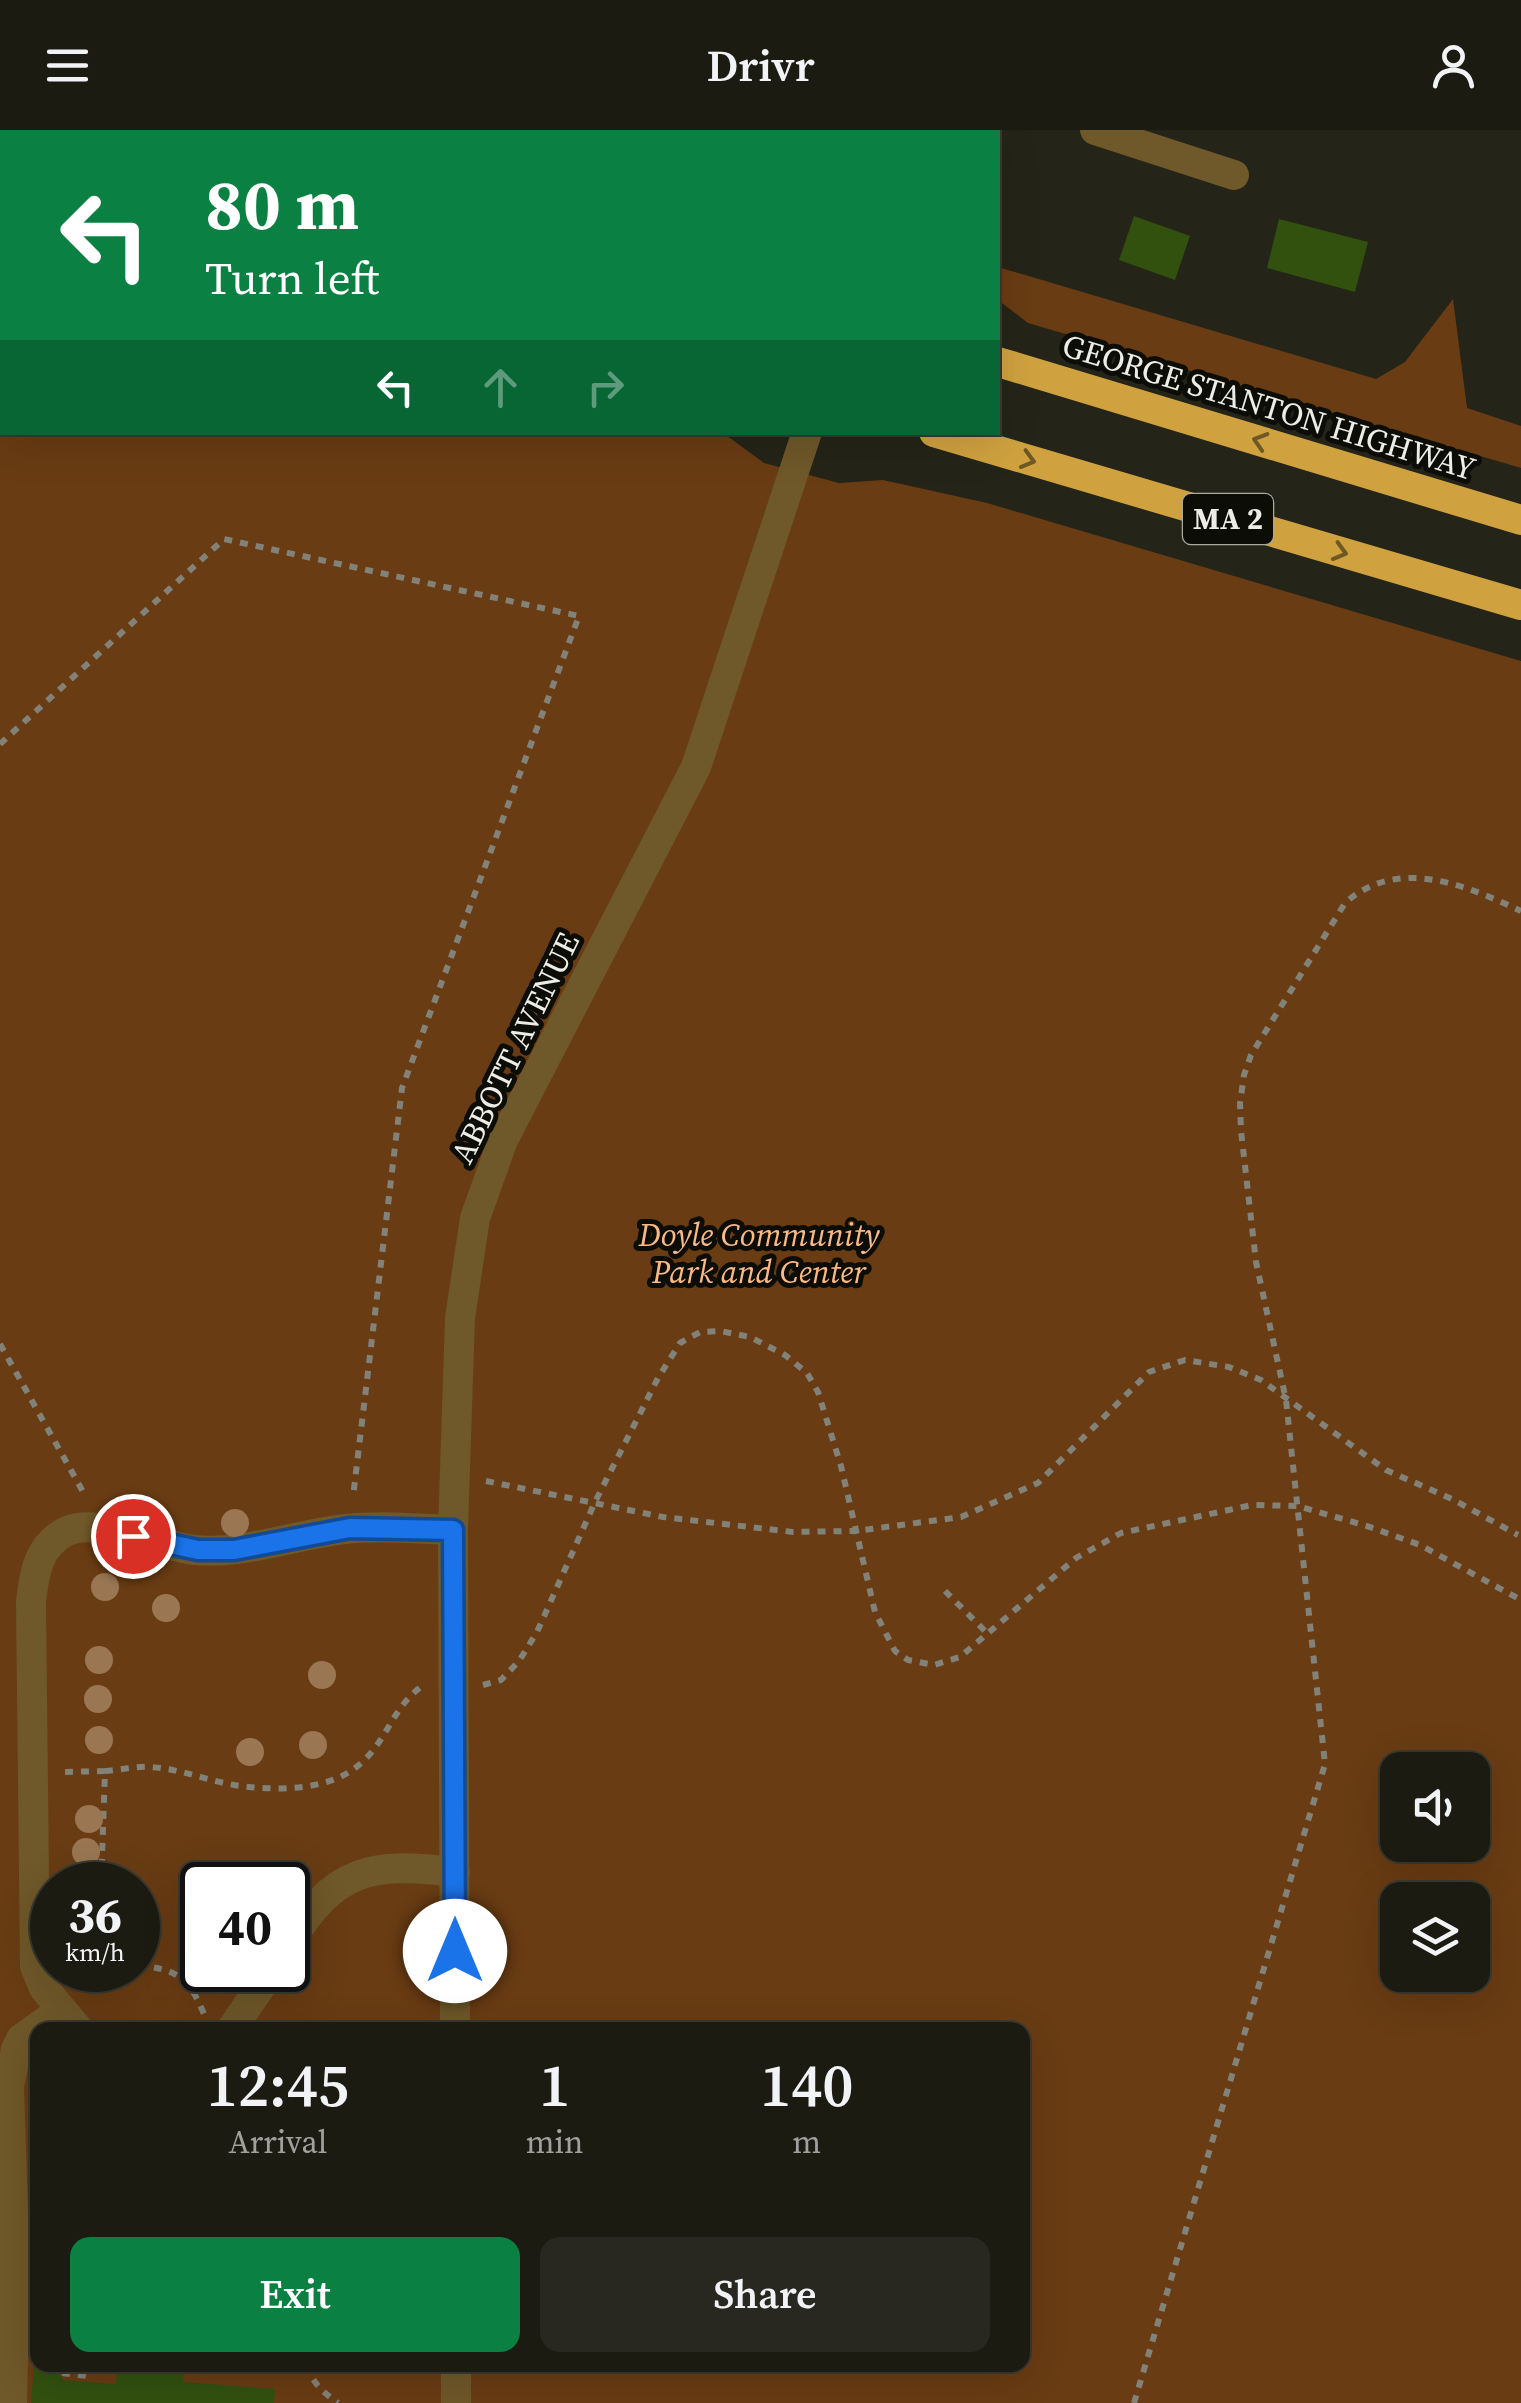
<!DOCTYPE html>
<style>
:root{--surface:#1b1b12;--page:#282820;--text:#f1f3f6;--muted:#a0a19f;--line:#393932;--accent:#0b8043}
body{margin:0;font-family:"Source Serif 4",serif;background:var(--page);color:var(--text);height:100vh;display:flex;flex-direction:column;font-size:38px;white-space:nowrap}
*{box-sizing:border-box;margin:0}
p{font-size:32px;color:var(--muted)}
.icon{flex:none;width:55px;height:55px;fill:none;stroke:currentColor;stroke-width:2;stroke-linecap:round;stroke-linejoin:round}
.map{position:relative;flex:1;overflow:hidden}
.panel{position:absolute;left:30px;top:1892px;width:1000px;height:350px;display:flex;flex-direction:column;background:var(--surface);border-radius:20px;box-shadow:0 10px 40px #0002,0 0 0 2px var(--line)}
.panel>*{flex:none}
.banner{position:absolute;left:0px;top:0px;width:1000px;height:305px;box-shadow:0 10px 40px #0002,0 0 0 2px var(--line);background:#0b8043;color:#fff;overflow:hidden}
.controls{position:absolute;left:1380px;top:1622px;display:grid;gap:20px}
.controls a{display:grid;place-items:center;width:110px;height:110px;border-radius:20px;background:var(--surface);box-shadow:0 10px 40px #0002,0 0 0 2px var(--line);font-size:50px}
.speed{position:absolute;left:30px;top:1732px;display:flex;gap:20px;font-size:50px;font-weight:700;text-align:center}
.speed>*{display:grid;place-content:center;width:130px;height:130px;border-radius:50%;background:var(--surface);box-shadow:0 10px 40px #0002,0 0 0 2px var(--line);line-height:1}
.speed small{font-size:25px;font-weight:400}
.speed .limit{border:5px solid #111;border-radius:15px;background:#fff;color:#111}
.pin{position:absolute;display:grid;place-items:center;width:85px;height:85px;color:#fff;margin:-42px;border:5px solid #fff;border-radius:50%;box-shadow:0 2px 10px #0007}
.me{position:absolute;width:110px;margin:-55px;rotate:0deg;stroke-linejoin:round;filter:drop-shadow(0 0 8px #0008)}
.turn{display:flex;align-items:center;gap:35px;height:210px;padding:0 40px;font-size:45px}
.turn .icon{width:130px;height:130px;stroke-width:2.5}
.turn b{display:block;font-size:70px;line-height:85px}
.lanes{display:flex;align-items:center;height:95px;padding:0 40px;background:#0003;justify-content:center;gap:50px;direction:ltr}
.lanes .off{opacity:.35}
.eta{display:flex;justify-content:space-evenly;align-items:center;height:170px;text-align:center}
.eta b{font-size:60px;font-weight:600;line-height:70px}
.primary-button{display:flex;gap:20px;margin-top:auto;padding:20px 40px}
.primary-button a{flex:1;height:115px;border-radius:20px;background:var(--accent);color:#fff;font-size:40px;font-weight:600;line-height:115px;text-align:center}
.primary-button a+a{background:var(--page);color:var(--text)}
header{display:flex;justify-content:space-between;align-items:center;height:130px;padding:0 40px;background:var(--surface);font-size:45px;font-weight:600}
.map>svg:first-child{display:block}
.green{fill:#693c13;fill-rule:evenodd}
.building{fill:#32510f}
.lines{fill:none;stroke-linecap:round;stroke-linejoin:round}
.path{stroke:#828279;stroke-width:6;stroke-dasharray:8 8;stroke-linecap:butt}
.minor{stroke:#6f5829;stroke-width:30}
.major{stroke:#bb8b0c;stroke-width:30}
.highway{stroke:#d0a23f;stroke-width:30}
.tree{fill:#9a7653}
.oneway{stroke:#6e5824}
.route-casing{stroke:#114b97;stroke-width:25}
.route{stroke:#1a73e8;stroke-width:18}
.labels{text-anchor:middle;stroke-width:10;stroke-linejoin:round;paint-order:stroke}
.shield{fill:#0d0d08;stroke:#aaaaa3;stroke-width:2.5}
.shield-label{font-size:30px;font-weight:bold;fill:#edede6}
.street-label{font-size:32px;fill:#edede6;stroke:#0d0d08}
.park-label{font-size:32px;font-style:italic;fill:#fbb984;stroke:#0d0d08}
</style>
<header><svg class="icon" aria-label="menu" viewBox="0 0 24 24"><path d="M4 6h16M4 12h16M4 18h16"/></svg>Drivr<svg class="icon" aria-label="person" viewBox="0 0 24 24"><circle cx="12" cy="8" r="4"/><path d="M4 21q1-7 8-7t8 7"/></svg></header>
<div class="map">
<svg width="1521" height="2273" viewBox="0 0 1521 2273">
<rect width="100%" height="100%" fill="#242418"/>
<!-- green -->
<path class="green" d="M0,82L2,302L714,303L730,308L764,333L839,353L883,350L987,373L1521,531V2273H0ZM1398,1640H1472V1715H1398ZM52,1755H138V1840H52ZM202,1755H288V1840H202ZM1398,1770H1472V1845H1398ZM38,1900H1022V2235H38Z
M998,137L1376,249L1405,232L1453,169L1467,278L1521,296V338L1028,193L998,170Z"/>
<!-- building -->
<path class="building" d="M1134,86L1190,106L1175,150L1119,130Z
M1279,89L1368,112L1355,162L1267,138Z
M34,2235H63L62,2250L116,2254L117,2235H184L183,2252L275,2259L274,2273H31Z"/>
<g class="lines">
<!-- path -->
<path class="path" d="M0,614L224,409L579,486L402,958L353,1367
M0,1214L86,1367
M486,1351L663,1387L793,1402L856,1401L961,1387L1038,1353L1149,1242L1185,1230L1229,1237L1261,1250L1386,1340L1452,1369L1518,1405
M945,1461L989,1505
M483,1555L501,1550L519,1531L537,1502L595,1372L658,1248L680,1213L700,1202L720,1201L750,1207L785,1225L807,1243L818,1262L841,1336L875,1482L895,1521L908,1530L934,1535L960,1527L1076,1428L1121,1403L1252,1375L1298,1376L1370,1397L1420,1415L1521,1470
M105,1641C120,1640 136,1636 151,1637C180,1639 206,1650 234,1655C273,1661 329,1662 360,1634C387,1611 392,1578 422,1556
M65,1642L105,1641L101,1755
M138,1835C177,1840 188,1846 204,1884
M307,2235C312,2253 323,2262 338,2273
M62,2243L87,2246V2235
M1134,2273L1325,1634L1286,1270L1256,1132L1241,1001L1240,973L1244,945L1251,925L1345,773C1398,726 1465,755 1521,781"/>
<!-- minor -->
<path class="minor" d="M1095,0L1234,45
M288,1815C334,1738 371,1732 455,1742
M79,1900L44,1858L35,1836L31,1472C34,1444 38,1415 67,1401C99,1387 159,1416 194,1420C245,1425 296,1404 346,1399C381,1395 418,1399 453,1400
M231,1900L272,1840
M455,1900L453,1400L460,1188L475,1088L503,1010L696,637L807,302
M456,2235V2273
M12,2273L15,2147L9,1957L16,1919L21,1909L60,1881"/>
<!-- major -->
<path class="major" d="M852,2L853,0"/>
<!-- highway -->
<path class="highway" d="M193,0L203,2
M0,20L2,21
M998,232L1521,390
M934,302L1521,475"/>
</g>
<!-- trees -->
<g class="tree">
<circle cx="235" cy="1393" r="14"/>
<circle cx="105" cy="1457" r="14"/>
<circle cx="166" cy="1478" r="14"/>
<circle cx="99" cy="1530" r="14"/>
<circle cx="322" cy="1545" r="14"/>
<circle cx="98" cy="1569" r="14"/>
<circle cx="99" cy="1610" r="14"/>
<circle cx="313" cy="1615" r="14"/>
<circle cx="250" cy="1622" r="14"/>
<circle cx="89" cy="1689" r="14"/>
<circle cx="86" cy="1722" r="14"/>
</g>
<!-- one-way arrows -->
<defs><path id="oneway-chevron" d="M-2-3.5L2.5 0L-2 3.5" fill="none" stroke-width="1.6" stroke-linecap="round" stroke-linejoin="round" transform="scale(2.5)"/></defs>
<g class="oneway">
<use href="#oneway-chevron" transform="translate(1260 311) rotate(-163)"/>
<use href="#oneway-chevron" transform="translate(1028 330) rotate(16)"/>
<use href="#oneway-chevron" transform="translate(1340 422) rotate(16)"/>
</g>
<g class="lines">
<defs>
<path id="route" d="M133,1406L198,1420H234L350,1398L453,1400L455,1821"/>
</defs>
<!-- route casing -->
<use href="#route" class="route-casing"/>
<!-- route -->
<use href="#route" class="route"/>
</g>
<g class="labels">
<!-- shield labels -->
<rect class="shield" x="1183" y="364" width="90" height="50" rx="8"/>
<g class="shield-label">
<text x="1228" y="399">MA 2</text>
</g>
<!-- street labels -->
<g class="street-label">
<text transform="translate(1269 277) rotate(17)" y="11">GEORGE STANTON HIGHWAY</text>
<text transform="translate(515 918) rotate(-64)" y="11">ABBOTT AVENUE</text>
</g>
<!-- park labels -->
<g class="park-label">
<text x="759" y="1116">Doyle Community<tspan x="759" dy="37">Park and Center</tspan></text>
</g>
</g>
</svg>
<div class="controls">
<a><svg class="icon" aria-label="sound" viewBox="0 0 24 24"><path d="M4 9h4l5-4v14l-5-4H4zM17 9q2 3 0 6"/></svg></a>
<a><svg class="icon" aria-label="layers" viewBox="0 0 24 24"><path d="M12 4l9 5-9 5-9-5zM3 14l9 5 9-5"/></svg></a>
</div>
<div class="speed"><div>36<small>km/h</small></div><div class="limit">40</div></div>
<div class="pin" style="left:133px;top:1406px;background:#d93025"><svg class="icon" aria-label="arrive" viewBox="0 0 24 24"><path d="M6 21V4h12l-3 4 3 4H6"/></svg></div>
<svg class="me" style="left:455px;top:1821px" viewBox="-20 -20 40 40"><circle r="19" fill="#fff"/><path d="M0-13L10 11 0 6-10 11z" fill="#1a73e8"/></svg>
<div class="banner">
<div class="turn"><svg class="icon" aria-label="left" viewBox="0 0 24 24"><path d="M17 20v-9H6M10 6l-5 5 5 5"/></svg><div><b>80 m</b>Turn left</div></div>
<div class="lanes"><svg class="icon" aria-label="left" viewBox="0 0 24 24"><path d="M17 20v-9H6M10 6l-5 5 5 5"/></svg><svg class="icon off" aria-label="ahead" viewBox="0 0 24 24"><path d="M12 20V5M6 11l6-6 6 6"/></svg><svg class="icon off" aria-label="right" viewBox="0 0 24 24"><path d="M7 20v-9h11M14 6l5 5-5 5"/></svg></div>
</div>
<section class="panel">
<div class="eta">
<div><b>12:45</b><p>Arrival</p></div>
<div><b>1</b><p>min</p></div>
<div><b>140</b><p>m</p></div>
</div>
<div class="primary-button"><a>Exit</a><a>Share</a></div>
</section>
</div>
